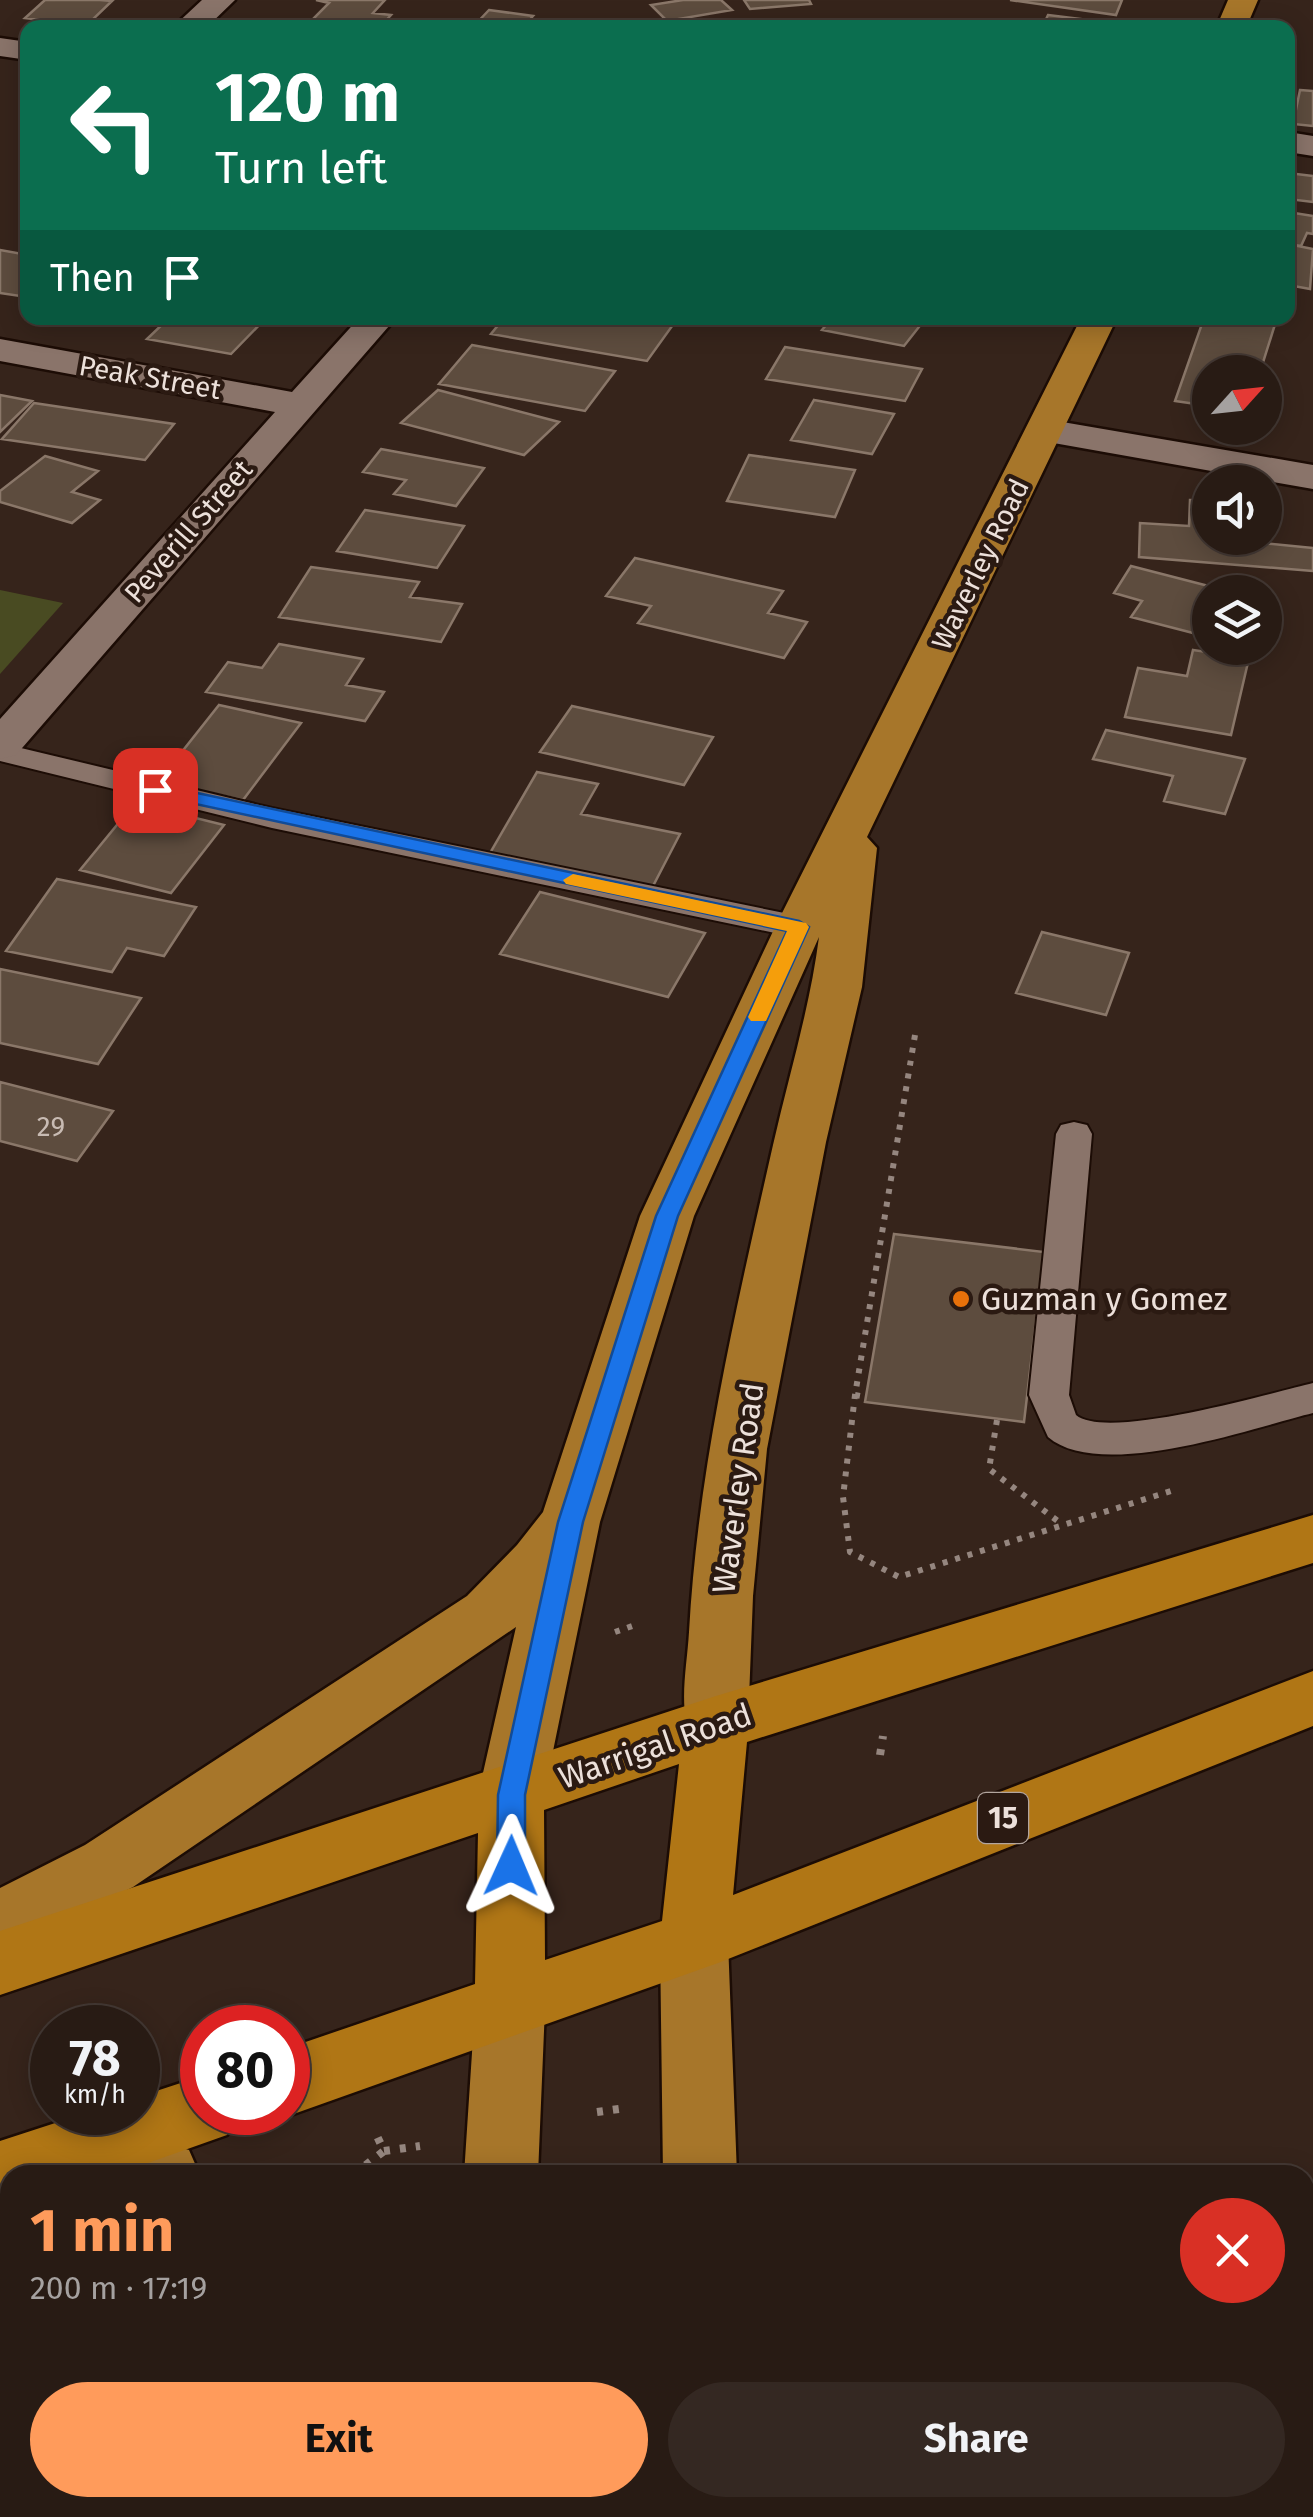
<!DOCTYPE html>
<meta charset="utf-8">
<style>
:root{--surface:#281b14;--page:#342822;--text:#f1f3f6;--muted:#a5a1a0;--line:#443934;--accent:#ff9b5b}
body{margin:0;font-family:"Fira Sans",sans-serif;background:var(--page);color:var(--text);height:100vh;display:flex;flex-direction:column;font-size:38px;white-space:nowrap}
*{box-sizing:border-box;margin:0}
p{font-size:32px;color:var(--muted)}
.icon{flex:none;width:55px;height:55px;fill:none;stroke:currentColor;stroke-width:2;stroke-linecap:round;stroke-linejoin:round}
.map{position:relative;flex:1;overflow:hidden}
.sheet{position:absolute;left:0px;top:2165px;width:1315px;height:352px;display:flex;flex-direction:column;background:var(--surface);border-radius:30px 30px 0 0;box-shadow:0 5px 25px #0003,0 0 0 2px var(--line)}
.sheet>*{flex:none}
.guide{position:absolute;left:20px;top:20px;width:1275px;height:305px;border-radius:20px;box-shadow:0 5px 25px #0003,0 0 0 2px var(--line);background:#0b6e4f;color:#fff;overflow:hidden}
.needle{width:65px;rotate:63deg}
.controls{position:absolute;left:1192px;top:355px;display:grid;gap:20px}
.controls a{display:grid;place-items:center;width:90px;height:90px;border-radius:50%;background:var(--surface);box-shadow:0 5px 25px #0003,0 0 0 2px var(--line);font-size:50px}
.speed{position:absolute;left:30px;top:2005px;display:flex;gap:20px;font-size:50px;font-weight:700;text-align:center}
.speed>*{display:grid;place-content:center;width:130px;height:130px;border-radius:50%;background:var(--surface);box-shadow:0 5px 25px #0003,0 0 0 2px var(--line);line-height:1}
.speed small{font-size:25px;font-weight:400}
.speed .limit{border:15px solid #d22;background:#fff;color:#111}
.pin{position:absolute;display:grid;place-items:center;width:85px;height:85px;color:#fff;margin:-42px;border-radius:20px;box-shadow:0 5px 15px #0006}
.me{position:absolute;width:110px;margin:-55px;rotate:1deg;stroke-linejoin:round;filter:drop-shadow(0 0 8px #0008)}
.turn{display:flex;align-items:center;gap:35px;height:210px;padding:0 30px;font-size:45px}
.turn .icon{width:130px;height:130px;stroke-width:2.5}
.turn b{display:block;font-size:70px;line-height:85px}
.then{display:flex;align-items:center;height:95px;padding:0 30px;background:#0003;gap:20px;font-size:38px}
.round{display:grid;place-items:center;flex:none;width:105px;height:105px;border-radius:52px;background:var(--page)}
.overview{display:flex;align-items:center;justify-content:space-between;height:170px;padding:0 30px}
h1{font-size:60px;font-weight:700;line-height:75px;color:var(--accent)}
.primary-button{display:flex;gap:20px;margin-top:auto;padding:20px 30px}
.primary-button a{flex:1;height:115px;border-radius:60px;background:var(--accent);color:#111;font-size:40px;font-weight:700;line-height:115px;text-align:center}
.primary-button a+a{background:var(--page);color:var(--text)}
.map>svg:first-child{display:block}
.green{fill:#494b22}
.building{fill:#5d4c3e;stroke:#8a7769;stroke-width:2.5}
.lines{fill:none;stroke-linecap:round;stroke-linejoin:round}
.service-casing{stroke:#1c0c05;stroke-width:4}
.minor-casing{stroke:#1c0c05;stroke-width:5}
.primary-casing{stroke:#1c0c05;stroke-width:5}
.trunk-casing{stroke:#1c0c05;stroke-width:5}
.path-far1{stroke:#95867f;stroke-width:6;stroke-dasharray:5 8;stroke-linecap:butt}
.path{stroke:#95867f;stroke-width:8;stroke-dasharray:6 10;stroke-linecap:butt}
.service{fill:#8a746a;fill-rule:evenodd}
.minor{fill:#8a746a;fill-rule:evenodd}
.primary{fill:#a7762a;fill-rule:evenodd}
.trunk{fill:#b07615;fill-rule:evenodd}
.route{fill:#1a73e8;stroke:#114b97;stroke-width:2.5}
.slow{fill:#f59e0b}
.food-dot{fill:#e8710a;stroke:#2b1a12;stroke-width:4}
.labels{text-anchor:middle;stroke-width:9;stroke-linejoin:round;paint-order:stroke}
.far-street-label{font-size:28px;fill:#ece0da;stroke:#2b1a12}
.number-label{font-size:28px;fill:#c8bbb3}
.shield{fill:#2b1a12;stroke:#b2a59e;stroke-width:2.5}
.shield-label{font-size:30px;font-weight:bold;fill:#ece0da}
.poi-label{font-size:32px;fill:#ece0da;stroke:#2b1a12;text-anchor:start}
.street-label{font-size:32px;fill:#ece0da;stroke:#2b1a12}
</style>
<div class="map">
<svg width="1313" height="2517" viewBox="0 0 1313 2517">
<rect width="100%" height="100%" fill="#36241b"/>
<!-- green -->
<path class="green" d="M0,590L63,603L0,674Z"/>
<!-- building -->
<path class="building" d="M45,0H100L112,1L87,25L25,18Z
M385,0L373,13L391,15L380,27L313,19L329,3L316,0Z
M683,0H721L732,10L667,21L651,5Z
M744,0H809L811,4L750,9Z
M1010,0H1122L1116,15Z
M489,10L533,16L522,28H472Z
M1048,15L1097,21L1094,28H1042Z
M1300,90L1313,91V126L1293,124Z
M1288,173L1313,176V202L1288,199Z
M1288,212L1313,216V234L1307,233L1301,246L1288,244Z
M1288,244L1313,249L1310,289L1288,285Z
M0,250L28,255V289L20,296L0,293Z
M169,318H266L231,354L147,339Z
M504,318H649L675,322L647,361L491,334Z
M832,318H926L904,346L822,330Z
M1204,318H1277L1260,372H1210V406L1175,401Z
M472,345L615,371L585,411L439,384Z
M785,347L922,369L905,401L766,379Z
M438,390L559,422L524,455L401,423Z
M0,395L32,401L0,432Z
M814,400L894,414L872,454L791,440Z
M34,403L174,424L145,460L2,439Z
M381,449L484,468L456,506L394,494L406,480L363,472Z
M749,455L855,470L835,517L727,501Z
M45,456L98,471L72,492L100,500L72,523L0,502V491Z
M1190,500L1210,501V538L1313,548V571L1139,557L1140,523L1189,526Z
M365,510L464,526L437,568L337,551Z
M635,558L783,591L768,613L807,622L784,658L638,623L651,606L606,596Z
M1131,566L1224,590L1210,592V613L1197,634L1131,617L1142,601L1114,593Z
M311,567L419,582L410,597L462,604L441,642L279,617Z
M279,644L363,659L346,685L384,692L365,721L206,692L228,662L262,668Z
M1193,650L1249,658L1231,735L1125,717L1138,668L1187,676Z
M219,705L301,723L243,800L158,782Z
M572,706L713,737L684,785L540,752Z
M1106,730L1245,759L1225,814L1164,801L1173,776L1093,759Z
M537,772L598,784L581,814L680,834L653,886L490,853Z
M135,803L224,825L171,893L80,870Z
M57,879L196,907L164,956L127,948L112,972L6,951Z
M540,892L705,933L668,997L500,954Z
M1042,932L1129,953L1106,1015L1016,993Z
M0,969L141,998L98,1064L0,1043Z
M0,1082L113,1111L77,1161L0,1141Z
M894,1234L1044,1252L1024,1422L865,1402Z"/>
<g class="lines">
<defs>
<path id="service" d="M0,743L272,808L799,916L811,920L815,927L811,934L799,938L272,828L0,761Z
M1074,1122L1087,1125L1092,1134L1069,1395L1076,1415C1107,1441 1271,1393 1313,1383V1413C1252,1428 1100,1482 1048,1437L1029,1395L1056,1134L1061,1125Z"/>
<path id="minor" d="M202,0H235L206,28H172Z
M0,38L28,42V60L0,56Z
M1288,132L1313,136V156L1288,152Z
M359,318H396L16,755L0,759V719L275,412L0,361V339L292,392Z
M1045,419L1313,465V489L1031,439L1026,431L1031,423Z"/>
<path id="primary" d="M1228,0H1258L1246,28H1216Z
M1081,318H1117L867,837L877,848L862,987L826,1142L767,1449L753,1596L748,1724L739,1743L716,1752L693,1743C677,1710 687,1668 689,1632C698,1467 737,1305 773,1145C789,1075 810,1007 819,937L694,1216L600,1522L544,1795L534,1815L511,1824L488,1815L478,1795L516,1627L133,1887L0,1953V1888L85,1845L467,1596L517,1545L543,1512L640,1216L775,927Z
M694,1910L718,1919L728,1941L737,2175H663L660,1941L670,1919Z
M510,1974L535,1984L545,2007L538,2175H464L475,2007L485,1984Z
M78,2118L189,2150L200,2175H51L42,2153L52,2128Z
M400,2508H552L553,2517H404Z
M669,2508H749L750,2517H670Z"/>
<path id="trunk" d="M1313,1515V1563L747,1742L733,1895L1313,1671V1726L718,1963L288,2116L279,2112H288V2048L475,1984L478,1833L0,1995V1931L716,1696ZM679,1764L662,1921L545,1960L544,1810Z
M202,2076V2112H237L227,2135L114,2175H10V2210L0,2213V2141L89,2112H138V2097Z"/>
</defs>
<!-- service casing -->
<use href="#service" class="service-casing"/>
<!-- minor casing -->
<use href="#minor" class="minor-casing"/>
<!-- primary casing -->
<use href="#primary" class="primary-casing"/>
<!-- trunk casing -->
<use href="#trunk" class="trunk-casing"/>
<!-- path-far1 -->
<path class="path-far1" d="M915,1035L855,1395L843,1497L850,1552L899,1577L1174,1490
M855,1395L866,1397
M997,1420L989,1469L1063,1525
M615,1632L638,1624"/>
<!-- path -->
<path class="path" d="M880,1755L883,1736
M597,2112L626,2108
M384,2151L420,2146
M353,2175L384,2151L376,2134"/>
<!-- service -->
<use href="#service" class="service"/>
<!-- minor -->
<use href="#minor" class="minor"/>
<!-- primary -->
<use href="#primary" class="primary"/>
<!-- trunk -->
<use href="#trunk" class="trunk"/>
</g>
<!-- route -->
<path class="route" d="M155,784L799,921L809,927L678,1216L583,1522L525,1795V1866L521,1874L511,1878L501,1874L497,1866L498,1795L558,1522L656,1216L787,931L149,794L146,790Z"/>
<!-- slow -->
<path class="slow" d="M573,874L806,923L809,927L766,1021H751L748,1017L787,931L566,884L563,880Z"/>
<!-- markers -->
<circle class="food-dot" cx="961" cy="1299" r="10"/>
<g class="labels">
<!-- far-street labels -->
<g class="far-street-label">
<text transform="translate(150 377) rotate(10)" y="10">Peak Street</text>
<text transform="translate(188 531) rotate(-49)" y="10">Peverill Street</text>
<text transform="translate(980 564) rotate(-64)" y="10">Waverley Road</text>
</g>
<!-- number labels -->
<g class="number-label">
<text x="51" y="1136">29</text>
</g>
<!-- shield labels -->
<rect class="shield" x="978" y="1793" width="50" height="50" rx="8"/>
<g class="shield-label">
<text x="1003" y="1828">15</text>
</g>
<!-- poi labels -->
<g class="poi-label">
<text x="981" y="1310">Guzman y Gomez</text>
</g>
<!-- street labels -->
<g class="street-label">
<text transform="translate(738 1488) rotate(-82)" y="11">Waverley Road</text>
<text transform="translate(655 1746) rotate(-19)" y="11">Warrigal Road</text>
</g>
</g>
</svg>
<div class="controls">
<a><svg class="needle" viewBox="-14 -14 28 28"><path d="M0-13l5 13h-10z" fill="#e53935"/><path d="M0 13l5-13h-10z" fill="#a5a1a0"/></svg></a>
<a><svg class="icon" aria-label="sound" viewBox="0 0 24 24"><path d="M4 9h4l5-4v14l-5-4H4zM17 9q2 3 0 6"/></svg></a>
<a><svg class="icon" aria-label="layers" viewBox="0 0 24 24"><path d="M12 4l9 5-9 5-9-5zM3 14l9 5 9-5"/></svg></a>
</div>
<div class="speed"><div>78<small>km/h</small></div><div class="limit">80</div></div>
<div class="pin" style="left:155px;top:790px;background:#d93025"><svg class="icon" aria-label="arrive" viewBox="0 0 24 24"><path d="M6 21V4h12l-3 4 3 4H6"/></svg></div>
<svg class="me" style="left:511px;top:1866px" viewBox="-20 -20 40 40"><path d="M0-17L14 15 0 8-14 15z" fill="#1a73e8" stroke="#fff" stroke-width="4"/></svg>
<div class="guide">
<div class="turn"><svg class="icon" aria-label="left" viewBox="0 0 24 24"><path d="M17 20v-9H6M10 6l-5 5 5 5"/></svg><div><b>120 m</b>Turn left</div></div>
<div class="then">Then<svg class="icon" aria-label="arrive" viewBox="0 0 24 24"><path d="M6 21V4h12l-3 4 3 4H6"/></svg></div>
</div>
<section class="sheet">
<div class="overview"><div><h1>1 min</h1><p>200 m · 17:19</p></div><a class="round" style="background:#d93025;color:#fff"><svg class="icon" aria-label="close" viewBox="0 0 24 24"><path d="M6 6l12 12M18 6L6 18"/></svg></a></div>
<div class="primary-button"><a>Exit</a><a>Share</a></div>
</section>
</div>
